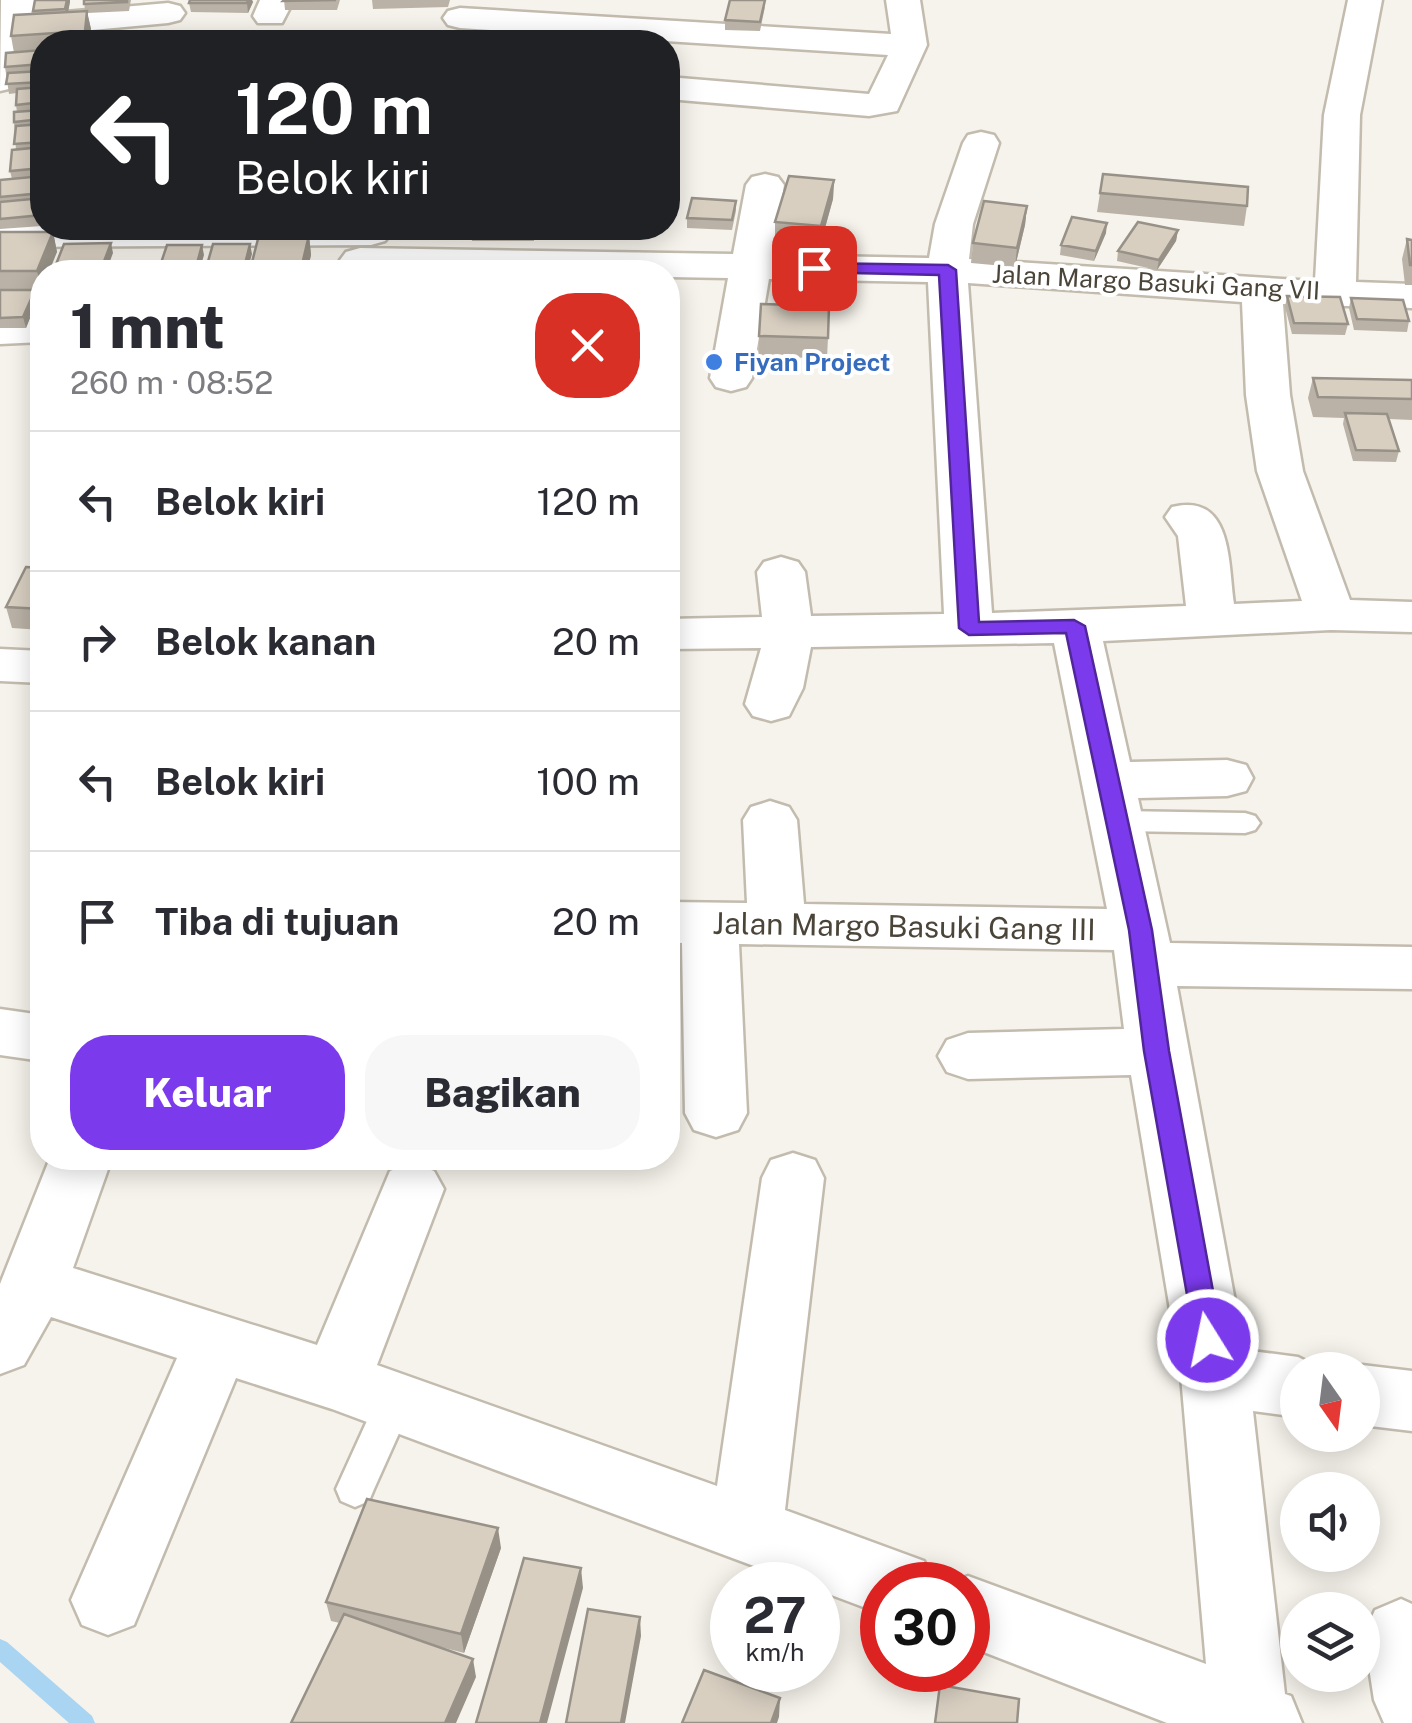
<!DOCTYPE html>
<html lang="id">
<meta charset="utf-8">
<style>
:root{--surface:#fff;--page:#f7f7f7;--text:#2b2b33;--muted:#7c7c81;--line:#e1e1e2;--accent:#7c3aed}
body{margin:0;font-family:"Public Sans",sans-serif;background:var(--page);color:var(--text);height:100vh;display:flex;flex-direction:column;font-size:38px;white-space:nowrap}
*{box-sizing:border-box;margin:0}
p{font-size:32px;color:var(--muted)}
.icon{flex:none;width:55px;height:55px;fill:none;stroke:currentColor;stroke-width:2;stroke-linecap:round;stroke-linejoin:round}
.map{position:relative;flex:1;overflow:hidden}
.drawer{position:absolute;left:30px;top:260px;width:650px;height:910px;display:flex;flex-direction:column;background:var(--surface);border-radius:40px;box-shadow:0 5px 25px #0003}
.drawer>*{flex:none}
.top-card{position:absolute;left:30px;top:30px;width:650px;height:210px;border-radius:40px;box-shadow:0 5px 25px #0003;background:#202124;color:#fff;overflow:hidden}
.needle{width:65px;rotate:166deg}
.buttons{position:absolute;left:1280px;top:1352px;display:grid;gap:20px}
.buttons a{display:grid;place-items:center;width:100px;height:100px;border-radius:50%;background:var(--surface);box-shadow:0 5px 25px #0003;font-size:50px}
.speed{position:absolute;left:710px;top:1562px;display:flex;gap:20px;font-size:50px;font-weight:700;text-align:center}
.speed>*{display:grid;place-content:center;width:130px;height:130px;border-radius:50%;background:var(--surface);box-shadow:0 5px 25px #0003;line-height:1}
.speed small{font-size:25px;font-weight:400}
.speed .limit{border:15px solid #d22;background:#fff;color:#111}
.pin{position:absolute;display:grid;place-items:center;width:85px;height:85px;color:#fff;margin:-42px;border-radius:20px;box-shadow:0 5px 15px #0006}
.me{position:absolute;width:110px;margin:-55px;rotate:350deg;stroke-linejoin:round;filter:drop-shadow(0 0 8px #0008)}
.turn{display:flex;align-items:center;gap:35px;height:210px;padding:0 40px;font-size:45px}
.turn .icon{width:130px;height:130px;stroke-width:2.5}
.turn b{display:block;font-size:70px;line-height:85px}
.round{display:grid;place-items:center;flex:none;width:105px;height:105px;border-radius:40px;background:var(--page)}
.headline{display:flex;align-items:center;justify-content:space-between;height:170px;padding:0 40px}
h1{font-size:60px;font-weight:800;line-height:75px}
.primary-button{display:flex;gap:20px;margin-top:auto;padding:20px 40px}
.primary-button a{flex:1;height:115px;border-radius:40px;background:var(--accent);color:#fff;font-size:40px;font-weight:800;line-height:115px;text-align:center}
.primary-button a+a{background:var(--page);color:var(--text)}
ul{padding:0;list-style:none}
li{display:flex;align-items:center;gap:30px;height:140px;padding:0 40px;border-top:2px solid var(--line)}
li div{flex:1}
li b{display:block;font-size:38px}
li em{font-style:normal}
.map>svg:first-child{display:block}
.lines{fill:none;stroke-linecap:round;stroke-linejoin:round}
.stream{fill:#a9d4f2;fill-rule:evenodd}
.lane-casing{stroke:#c2bbae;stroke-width:5}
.street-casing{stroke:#c2bbae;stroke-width:5}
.lane{fill:#fff;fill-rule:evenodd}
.street{fill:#fff;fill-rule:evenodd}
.wall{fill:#bab2a6}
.shaded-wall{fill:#979187}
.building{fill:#d8cfc1;stroke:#979187;stroke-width:2.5}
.route{fill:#7c3aed;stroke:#51269a;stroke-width:2.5}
.shop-dot{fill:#3f7fe0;stroke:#fff;stroke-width:4}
.labels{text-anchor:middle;stroke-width:8;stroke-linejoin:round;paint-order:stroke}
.far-street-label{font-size:25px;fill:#4b4439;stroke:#fff}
.far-shop-label{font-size:25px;font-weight:bold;fill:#366cbe;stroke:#fff;text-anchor:start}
.street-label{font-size:30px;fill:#4b4439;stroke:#fff}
</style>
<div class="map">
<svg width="1412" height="1723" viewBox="0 0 1412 1723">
<rect width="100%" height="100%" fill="#f6f3ec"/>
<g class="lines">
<!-- stream -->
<path class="stream" d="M0,1639L7,1642L92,1716L95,1723H69L0,1662Z"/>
<defs>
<path id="lane" d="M1119,811L1245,813L1255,816L1260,823L1255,830L1245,833L1119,831L1109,828L1104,821L1109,814Z
M394,1386L407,1390L413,1402L374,1489L369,1501L355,1507L341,1501L336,1489L381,1390Z"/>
<path id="street" d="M1,0H35L31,15L168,3L180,6L185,13L180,20L168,23L27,36L13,88L0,91Z
M260,0H294L282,23H258L253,16Z
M886,0H920L927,45L897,111L869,116L668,99V77L869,94L888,55L460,28L448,25L443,18L448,11L460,8L891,34Z
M1348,0H1382L1360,115L1356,282L1412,284V308L1283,304L1290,395L1303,471L1350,600L1412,602V632L1331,630L1103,641L1130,762L1227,760L1246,765L1253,778L1246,791L1227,796L1138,798L1170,943L1412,947V989L1177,986L1244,1350L1298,1357L1324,1370H1298V1417L1253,1411L1285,1694L1291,1696L1302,1723H1167L968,1646V1585H945L968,1576L1206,1664L1181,1376L1131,1075L968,1079L947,1072L938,1056L947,1040L968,1033L1124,1029L1114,950L739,944L747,1113L738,1130L716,1137L694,1130L685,1113L682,943L668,942V902L747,903L743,820L751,807L770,801L789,807L797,820L804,904L1107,909L1054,643L811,647L803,688L789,716L771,721L753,716L745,704L761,648L668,649V619L762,617L757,572L764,562L781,557L798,562L805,572L811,616L944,614L928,282L769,279L752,378L746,387L731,391L716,387L710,378L728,278L668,277V272H360L346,268L340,260L346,252L360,248L733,254L746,185L752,177L765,174L778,177L784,185L773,255L929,258L935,224L963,143L968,135L981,132L994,135L999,143L973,224L969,259L1315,281L1324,115ZM968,283L1242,302L1246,395L1257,471L1302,601L1234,604C1228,563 1233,492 1172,507L1165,517L1178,536L1186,606L992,613Z
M0,223H42V228H387L391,233L385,241L371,245L0,247Z
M0,318H42V342L0,344Z
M0,649L42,651V683L0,681Z
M0,1009L42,1015V1061L0,1055Z
M793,1153L815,1160L824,1178L785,1510L924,1561L935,1585H882V1614L818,1590V1585H805L332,1409L236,1378L134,1625L108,1635L82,1625L71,1600L177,1358L51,1317L24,1365L0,1374V1284L50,1158H112L73,1268L317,1345L390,1171L412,1163L434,1171L444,1189L377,1365L717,1486L762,1178L771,1160Z
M1362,1365L1412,1371V1431L1362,1425V1370H1348Z
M1401,1599L1412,1604V1723H1384L1374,1700L1364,1635L1375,1610Z"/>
</defs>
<!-- lane casing -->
<use href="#lane" class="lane-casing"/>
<!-- street casing -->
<use href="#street" class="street-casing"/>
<!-- lane -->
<use href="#lane" class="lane"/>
<!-- street -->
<use href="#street" class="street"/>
</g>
<!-- wall -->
<path class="wall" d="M30,0H70L68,12L85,11L84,0H131L129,11L87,13L91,29L89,42H42V226L0,229V180L12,179L10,171L16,150L14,122L17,112L16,105L17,93L9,94L5,67L14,53L11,36L34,14L33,11L35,0Z
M190,0H252L253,2L248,13L191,12L189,3Z
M284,0H340L337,10H285Z
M372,0H450L448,7L373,9Z
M765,7L760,31L725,30V20Z
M1103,174L1247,206L1244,226L1097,212Z
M834,180L833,199L820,246L775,242V222Z
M736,201V211L732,230L687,228V218Z
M1027,206L1025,225L1015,267L971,263L973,243Z
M471,228H535L534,241H472Z
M1178,230L1176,241L1157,270L1117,261L1118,251Z
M0,232H53L57,252L42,272V326H31L30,318L26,328H0Z
M1106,233L1094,261L1060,255L1061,245Z
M309,235L311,255L307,272H250V270Z
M1407,239L1412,240V285H1405L1402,259Z
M1287,296L1348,324L1345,335L1292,334L1285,307Z
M1351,298L1409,321L1407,332L1354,330L1349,308Z
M759,336L828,338L827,358L759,357Z
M1313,378L1412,380V420L1389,419L1399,451L1396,462L1353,461L1343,424L1344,418L1313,417L1308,398Z
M42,568V630L12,628L6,607Z
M501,1548L464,1653L437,1646L476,1677L340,1623L331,1621L326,1602Z"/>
<!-- shaded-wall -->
<path class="shaded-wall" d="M67,0H70V2L67,18L65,9Z
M248,0H252L253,2L248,13L247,3Z
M87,11L91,29L89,42H87L85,31Z
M834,180L833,199L820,246L821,226Z
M1027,206L1025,225L1015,267L1017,248Z
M1107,223L1106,233L1094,261L1096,251Z
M1178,230L1176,241L1157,270L1159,260Z
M53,232L57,252L49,272H42V291L37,271Z
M309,235L311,255L307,272H301Z
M111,243L113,253L106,272H100Z
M250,244L252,254L247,272H243Z
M202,245L204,255L199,272H194Z
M35,290L37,300L29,315L30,318L26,328L23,317Z
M498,1528L501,1548L464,1653L461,1634Z
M581,1568L583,1588L547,1723H540Z
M640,1617L641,1636L625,1723H621Z
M473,1659L476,1677L456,1723H445Z
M780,1698L779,1717L777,1723H771Z"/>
<!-- building -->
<path class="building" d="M35,0H67L65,9L33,11Z
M84,0H127V2L84,4Z
M190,0H248L247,3H189Z
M284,0H336L283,1Z
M730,0H765L760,22L725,20Z
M87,11L85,31L11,36L14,15Z
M42,50V64L5,67L6,53Z
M42,71V82L6,84L8,73Z
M42,87V102L16,105L17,89Z
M42,110V119L14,122V112Z
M42,124V142L14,144L16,126Z
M42,147V168L10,171L12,150Z
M1103,174L1248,187L1247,206L1100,193Z
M42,176V193L0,197V180Z
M789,176L834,180L821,226L775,222Z
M42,198V215L0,219V202Z
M692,198L736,201L732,220L687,218Z
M984,201L1027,206L1017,248L973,243Z
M1072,217L1107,223L1096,251L1061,245Z
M1138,222L1178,230L1159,260L1118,251Z
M0,232H53L37,271H0Z
M259,235H309L301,269L250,270Z
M1407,239L1412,240V265H1410Z
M111,243L100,272H53L64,244Z
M213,244H250L243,272H205Z
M167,245H202L195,271L158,272Z
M199,271L198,272H147Z
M40,288H42V315H29Z
M0,290H35L23,317L0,318Z
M1287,296L1340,297L1348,324L1294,323Z
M1351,298L1403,300L1409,321L1357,319Z
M761,304L829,306L828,338L759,336Z
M1313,378L1412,380V399L1318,397Z
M1345,413L1387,414L1399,451L1356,450Z
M26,567L42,568V609L6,607Z
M367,1499L498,1528L461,1634L326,1602Z
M524,1558L581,1568L540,1723H476Z
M588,1609L640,1617L621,1723H566Z
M344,1614L473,1659L445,1723H291Z
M704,1670L780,1698L771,1723H682Z
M940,1685L1019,1699L1017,1723H935Z"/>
<!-- route -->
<path class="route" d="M814,263L948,265L956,270L979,622L1074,620L1085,626L1152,930L1169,1051L1222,1340L1218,1349L1208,1352L1199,1349L1195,1340L1144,1051L1129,930L1066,633L969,635L959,628L939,275L809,272V264Z"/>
<!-- markers -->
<circle class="shop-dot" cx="714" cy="362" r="10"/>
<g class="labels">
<!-- far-street labels -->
<g class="far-street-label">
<text transform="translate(1156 282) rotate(3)" y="9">Jalan Margo Basuki Gang VII</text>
</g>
<!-- far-shop labels -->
<g class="far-shop-label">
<text x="734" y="371">Fiyan Project</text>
</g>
<!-- street labels -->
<g class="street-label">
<text transform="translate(904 927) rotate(1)" y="10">Jalan Margo Basuki Gang III</text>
</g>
</g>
</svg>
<div class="buttons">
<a><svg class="needle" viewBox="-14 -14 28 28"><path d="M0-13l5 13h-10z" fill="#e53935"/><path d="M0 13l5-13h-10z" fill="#7c7c81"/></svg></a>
<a><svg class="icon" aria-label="sound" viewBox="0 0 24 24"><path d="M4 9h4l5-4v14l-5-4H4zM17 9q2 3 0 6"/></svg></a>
<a><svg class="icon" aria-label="layers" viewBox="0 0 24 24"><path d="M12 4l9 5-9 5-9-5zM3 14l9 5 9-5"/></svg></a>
</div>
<div class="speed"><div>27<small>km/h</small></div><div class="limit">30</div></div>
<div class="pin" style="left:814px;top:268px;background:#d93025"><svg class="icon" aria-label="arrive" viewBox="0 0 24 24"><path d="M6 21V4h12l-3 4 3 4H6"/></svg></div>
<svg class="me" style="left:1208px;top:1340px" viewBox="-20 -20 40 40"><circle r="17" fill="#7c3aed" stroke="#fff" stroke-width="3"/><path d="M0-11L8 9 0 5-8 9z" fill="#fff"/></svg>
<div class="top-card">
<div class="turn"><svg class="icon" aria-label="left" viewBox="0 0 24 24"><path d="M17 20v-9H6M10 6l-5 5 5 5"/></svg><div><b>120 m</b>Belok kiri</div></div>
</div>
<section class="drawer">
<div class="headline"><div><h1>1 mnt</h1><p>260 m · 08:52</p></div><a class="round" style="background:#d93025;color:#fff"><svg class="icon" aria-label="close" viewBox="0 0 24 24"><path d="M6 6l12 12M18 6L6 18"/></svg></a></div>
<ul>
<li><svg class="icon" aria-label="left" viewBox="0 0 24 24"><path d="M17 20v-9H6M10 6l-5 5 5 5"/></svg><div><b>Belok kiri</b></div><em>120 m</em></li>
<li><svg class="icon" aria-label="right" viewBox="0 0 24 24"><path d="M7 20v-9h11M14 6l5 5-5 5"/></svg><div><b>Belok kanan</b></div><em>20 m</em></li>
<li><svg class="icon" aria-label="left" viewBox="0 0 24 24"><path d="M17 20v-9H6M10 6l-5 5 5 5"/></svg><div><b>Belok kiri</b></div><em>100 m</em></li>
<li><svg class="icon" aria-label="arrive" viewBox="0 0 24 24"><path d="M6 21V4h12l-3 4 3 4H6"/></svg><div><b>Tiba di tujuan</b></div><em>20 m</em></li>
</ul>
<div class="primary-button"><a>Keluar</a><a>Bagikan</a></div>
</section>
</div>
